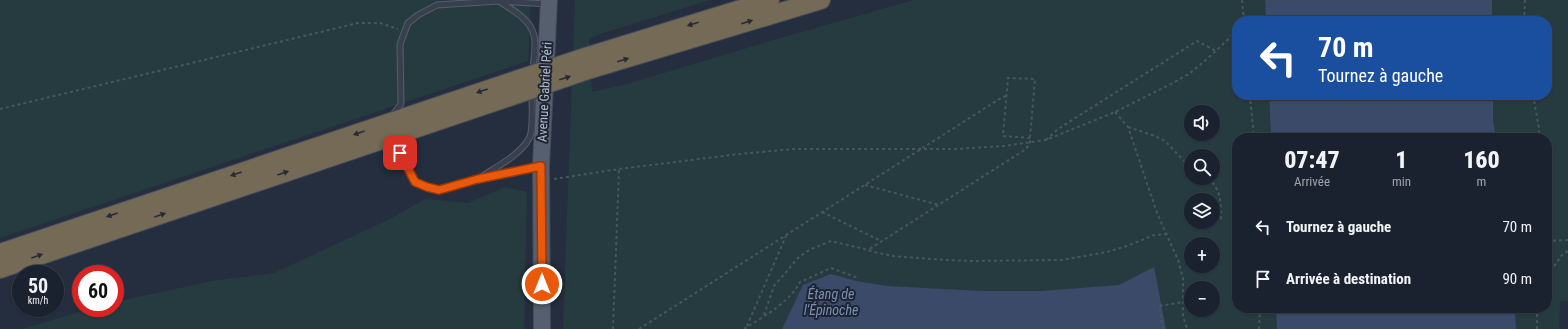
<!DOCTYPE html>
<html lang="fr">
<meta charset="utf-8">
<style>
:root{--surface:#1b222f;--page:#282f3b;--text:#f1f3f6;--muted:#a0a4aa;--line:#393f4b}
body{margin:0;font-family:"Roboto Condensed",sans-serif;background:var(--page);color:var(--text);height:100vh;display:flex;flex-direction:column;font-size:15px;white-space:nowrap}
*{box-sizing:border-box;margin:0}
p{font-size:13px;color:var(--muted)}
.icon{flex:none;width:22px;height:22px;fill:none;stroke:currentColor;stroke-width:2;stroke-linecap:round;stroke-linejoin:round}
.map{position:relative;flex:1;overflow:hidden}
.panel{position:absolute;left:1232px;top:133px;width:320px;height:180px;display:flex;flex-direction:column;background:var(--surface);border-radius:16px;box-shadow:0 1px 3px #0004,0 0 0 1px var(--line)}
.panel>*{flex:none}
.banner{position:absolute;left:1232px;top:16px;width:320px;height:84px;border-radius:16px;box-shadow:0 1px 3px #0004,0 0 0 1px var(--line);background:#1a4fa0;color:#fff;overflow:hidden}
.buttons{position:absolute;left:1184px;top:105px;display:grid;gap:8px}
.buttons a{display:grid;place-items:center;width:36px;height:36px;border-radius:50%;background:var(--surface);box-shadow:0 1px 3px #0004,0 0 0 1px var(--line);font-size:20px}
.speed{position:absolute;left:12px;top:265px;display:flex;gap:8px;font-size:20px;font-weight:700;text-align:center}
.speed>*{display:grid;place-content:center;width:52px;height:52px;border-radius:50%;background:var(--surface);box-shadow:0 1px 3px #0004,0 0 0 1px var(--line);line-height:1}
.speed small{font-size:10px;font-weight:400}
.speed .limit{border:6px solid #d22;background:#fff;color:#111}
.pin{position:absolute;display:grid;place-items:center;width:34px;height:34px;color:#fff;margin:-17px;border-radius:8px;box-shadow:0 2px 6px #0006}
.me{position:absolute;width:44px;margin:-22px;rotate:0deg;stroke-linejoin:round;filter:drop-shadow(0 0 3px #0008)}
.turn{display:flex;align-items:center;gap:14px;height:84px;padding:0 20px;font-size:18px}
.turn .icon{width:52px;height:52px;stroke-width:2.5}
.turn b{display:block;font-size:28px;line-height:34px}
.eta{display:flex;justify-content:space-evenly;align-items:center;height:68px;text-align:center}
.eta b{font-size:24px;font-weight:800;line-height:28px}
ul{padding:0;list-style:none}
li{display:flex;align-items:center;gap:12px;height:52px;padding:0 20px}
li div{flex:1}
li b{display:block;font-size:15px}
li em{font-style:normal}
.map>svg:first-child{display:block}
.green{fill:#263b40;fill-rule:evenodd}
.water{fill:#3a4a68}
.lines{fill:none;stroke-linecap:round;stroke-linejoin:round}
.lane-casing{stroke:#565e6c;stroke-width:7}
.primary-casing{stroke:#424958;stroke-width:18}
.highway-casing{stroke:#434b59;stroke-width:20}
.path{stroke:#44585c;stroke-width:2;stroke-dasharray:3 3;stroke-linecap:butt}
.lane{stroke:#38404e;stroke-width:5}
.primary{stroke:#565f6e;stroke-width:16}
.highway{stroke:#746a55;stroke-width:18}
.highway-bridge-casing{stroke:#434b59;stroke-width:20;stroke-linecap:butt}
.highway-bridge{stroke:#746a55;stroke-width:18}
.oneway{fill:#262c37}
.route-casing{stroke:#983908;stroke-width:10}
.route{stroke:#ea580c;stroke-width:7}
.labels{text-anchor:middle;stroke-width:4;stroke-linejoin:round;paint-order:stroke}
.street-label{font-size:13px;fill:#b5bbc9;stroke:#1d2534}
.water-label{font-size:14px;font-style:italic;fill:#7c8fb1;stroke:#1d2534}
</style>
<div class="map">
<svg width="1568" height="329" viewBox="0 0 1568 329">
<rect width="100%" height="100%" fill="#242e3f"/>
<!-- green -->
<path class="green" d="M0,0H531L528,61L0,238Z
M575,0H710L600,34L589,39L592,92L627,84L777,39L914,0H1265L1266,21H1237V95H1269L1271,138H1237V308H1276L1277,329H563ZM1191,112H1213V134H1191ZM1191,156H1213V178H1191ZM1191,200H1213V222H1191ZM1191,244H1213V266H1191ZM1191,288H1213V310H1191Z
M1492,0H1568V301L1560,302L1559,329H1516L1515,308H1547V138H1496L1493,120V95H1547V21H1492Z
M505,187L527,192L524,329H23L92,308H115V302L212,281L274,273L392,218L425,199L468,203Z"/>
<!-- water -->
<path class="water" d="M1265,0H1492V21H1266Z
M1269,95H1493V120L1496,138H1271Z
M1154,267L1166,329H782L803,285L831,274L856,281L887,286L981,291H1041L1119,285Z
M1276,308H1515L1516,329H1277Z"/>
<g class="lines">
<defs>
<path id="lane" d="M499,1C512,10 531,19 534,36C537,46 533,61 533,71
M392,116L401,104L400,44L408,23L418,15L437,5L498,1L547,4
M381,146L400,153L415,182L427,187L439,190L478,179L538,166
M400,153L414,135
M478,179C494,168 527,152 531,133C533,121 532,106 532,93"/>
<path id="primary" d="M542,329L541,166L549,0"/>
<path id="highway" d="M585,57L770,0
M585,71L821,0
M0,253L519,79
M0,269L518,94"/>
</defs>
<!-- lane casing -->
<use href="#lane" class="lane-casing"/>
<!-- primary casing -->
<use href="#primary" class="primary-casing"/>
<!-- highway casing -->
<use href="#highway" class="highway-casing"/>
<!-- path -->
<path class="path" d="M1242,0L1244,21
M1524,21L1525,0
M1250,95L1254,138
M1533,95L1539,128V138
M0,109L358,23H380L398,29
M1115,112L1128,127L1157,213L1178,260L1183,278V316L1187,329
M1128,127L1155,136L1165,141L1191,168
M1030,138L1003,136L1008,78L1035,79L1030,138V143L1026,149L868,250L874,252L893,256L930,259L970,261L1062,260L1107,252L1127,246L1154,235L1166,234
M1046,140L1058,129L1197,41L1216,51
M1208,178C1222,190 1221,205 1221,222
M554,179L619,169L739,154L794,149H954L1004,146L1046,140L1115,112L1171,84L1189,74L1207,59L1237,31
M865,185L939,205
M822,212L881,241
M1547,241L1568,240
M1547,276L1562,255L1568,251
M764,315L774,286L798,258L809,250L831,241L868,250
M747,326L786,236
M613,329L619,169
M639,329L1001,98L1006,96
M744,329C764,316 789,303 800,282L831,268L858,278
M1163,329L1159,306L1184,302
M1259,329L1260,308
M1537,329V308"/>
<!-- lane -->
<use href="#lane" class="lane"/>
<!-- primary -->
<use href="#primary" class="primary"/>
<!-- highway -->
<use href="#highway" class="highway"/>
<defs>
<path id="highway-bridge" d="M519,79L585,57
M518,94L585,71"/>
</defs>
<!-- highway-bridge casing -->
<use href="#highway-bridge" class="highway-bridge-casing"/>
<!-- highway-bridge -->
<use href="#highway-bridge" class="highway-bridge"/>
</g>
<!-- one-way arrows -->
<defs><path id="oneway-solid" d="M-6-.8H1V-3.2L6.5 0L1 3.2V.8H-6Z"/></defs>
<g class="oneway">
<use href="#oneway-solid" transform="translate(747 22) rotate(-17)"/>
<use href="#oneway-solid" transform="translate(693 24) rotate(163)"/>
<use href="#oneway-solid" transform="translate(623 60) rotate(-17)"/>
<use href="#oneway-solid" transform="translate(565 78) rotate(-18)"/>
<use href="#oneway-solid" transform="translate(482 91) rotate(161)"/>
<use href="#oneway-solid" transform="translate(359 133) rotate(161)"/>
<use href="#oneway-solid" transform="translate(283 173) rotate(-19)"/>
<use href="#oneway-solid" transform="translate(236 174) rotate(161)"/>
<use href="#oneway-solid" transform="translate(112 215) rotate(161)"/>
<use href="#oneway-solid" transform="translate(160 215) rotate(-19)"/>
<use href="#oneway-solid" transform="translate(37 256) rotate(-19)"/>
</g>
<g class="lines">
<defs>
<path id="route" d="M400,153L415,182L427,187L439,190L478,179L541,166L542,284"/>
</defs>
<!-- route casing -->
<use href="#route" class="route-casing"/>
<!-- route -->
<use href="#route" class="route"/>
</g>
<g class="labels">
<!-- street labels -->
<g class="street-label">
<text transform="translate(544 92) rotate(-87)" y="5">Avenue Gabriel Péri</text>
</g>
<!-- water labels -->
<g class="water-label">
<text x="831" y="299">Étang de<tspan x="831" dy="16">l'Épinoche</tspan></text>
</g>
</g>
</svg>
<div class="buttons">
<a><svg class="icon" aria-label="sound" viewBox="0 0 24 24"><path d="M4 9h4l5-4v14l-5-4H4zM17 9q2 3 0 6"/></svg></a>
<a><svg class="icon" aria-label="search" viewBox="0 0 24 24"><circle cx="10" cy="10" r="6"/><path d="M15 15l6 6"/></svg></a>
<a><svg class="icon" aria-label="layers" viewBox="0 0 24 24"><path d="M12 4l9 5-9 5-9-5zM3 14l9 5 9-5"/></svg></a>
<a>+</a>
<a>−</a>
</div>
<div class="speed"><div>50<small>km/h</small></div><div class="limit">60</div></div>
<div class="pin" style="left:400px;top:153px;background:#d93025"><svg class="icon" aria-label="arrive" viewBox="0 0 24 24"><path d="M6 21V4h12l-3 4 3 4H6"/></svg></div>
<svg class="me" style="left:542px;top:284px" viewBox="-20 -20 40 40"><circle r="17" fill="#ea580c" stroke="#fff" stroke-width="3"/><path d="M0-11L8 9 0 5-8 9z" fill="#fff"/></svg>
<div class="banner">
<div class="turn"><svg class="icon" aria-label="left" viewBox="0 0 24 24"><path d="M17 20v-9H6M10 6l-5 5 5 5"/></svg><div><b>70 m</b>Tournez à gauche</div></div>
</div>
<section class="panel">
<div class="eta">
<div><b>07:47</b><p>Arrivée</p></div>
<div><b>1</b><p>min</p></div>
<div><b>160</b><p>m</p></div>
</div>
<ul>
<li><svg class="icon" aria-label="left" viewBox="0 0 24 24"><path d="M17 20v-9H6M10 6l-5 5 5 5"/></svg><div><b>Tournez à gauche</b></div><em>70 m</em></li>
<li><svg class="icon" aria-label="arrive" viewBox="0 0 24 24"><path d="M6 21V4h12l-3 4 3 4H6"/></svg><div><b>Arrivée à destination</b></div><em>90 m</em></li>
</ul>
</section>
</div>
